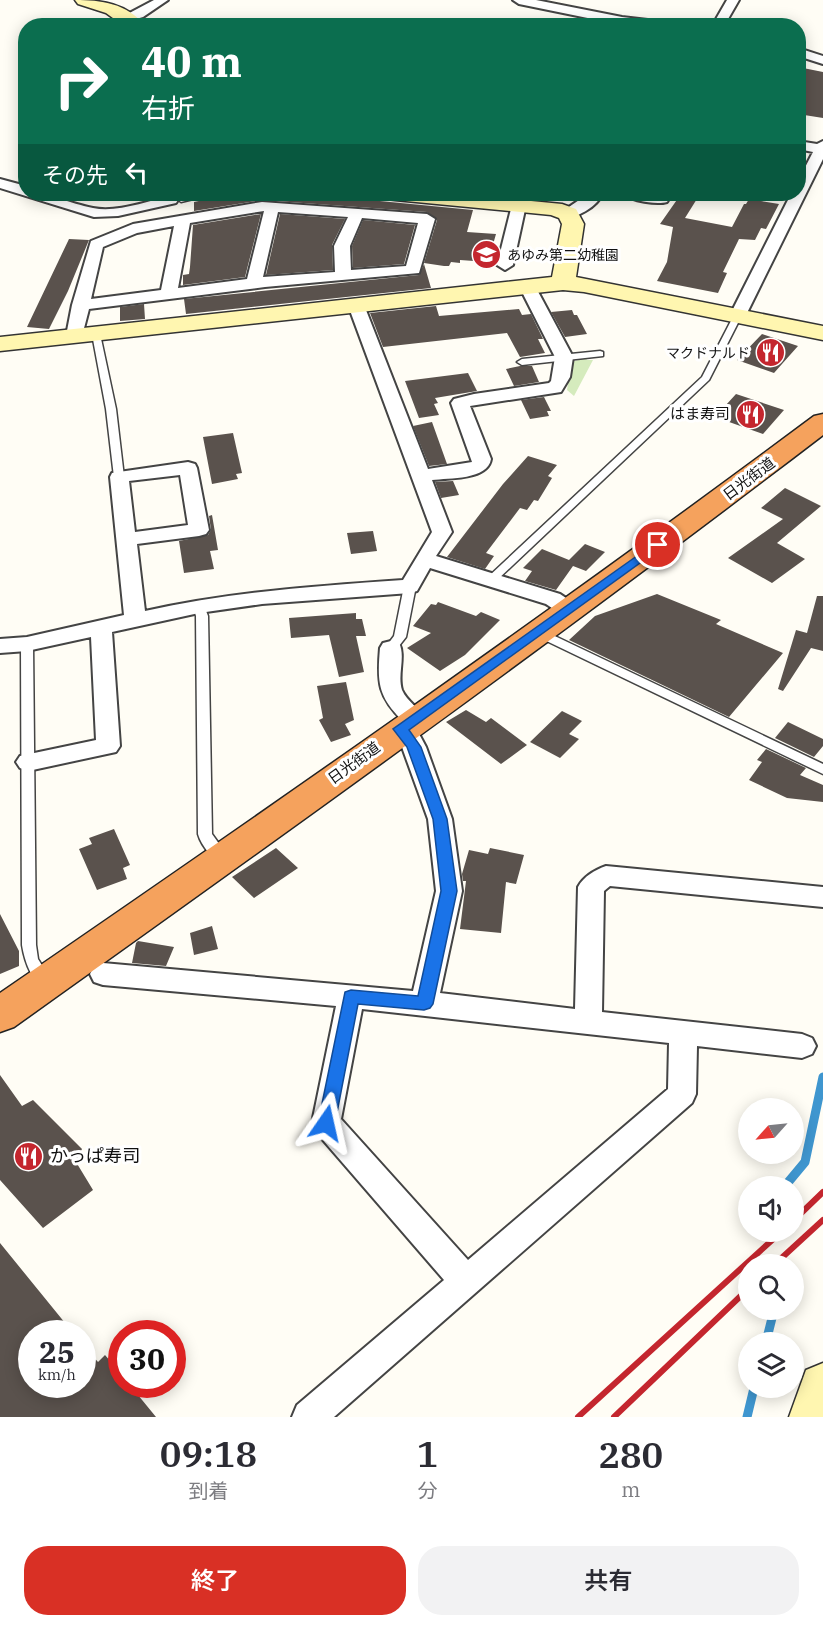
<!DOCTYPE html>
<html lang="ja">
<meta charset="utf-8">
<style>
:root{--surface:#fff;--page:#f2f2f3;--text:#2b2b33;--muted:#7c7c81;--accent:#d93025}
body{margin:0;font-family:"IBM Plex Serif","Noto Sans JP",serif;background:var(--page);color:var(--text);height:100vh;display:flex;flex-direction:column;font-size:22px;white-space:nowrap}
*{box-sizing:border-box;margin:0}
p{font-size:20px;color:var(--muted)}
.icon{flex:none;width:33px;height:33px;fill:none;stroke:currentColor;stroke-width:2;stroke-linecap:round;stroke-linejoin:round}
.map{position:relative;height:1417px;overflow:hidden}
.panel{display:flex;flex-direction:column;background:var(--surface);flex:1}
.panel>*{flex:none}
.banner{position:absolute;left:18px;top:18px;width:788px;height:183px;border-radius:24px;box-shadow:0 3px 15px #0003;background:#0b6e4f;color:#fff;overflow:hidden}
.needle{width:39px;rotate:243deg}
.buttons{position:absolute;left:738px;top:1098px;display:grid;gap:12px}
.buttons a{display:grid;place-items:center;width:66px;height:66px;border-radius:50%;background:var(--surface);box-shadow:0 3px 15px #0003;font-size:30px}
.speed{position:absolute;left:18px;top:1320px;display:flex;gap:12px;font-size:30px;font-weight:700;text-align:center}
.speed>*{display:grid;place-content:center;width:78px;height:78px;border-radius:50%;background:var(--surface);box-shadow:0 3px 15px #0003;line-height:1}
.speed small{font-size:15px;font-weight:400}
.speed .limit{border:9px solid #d22;background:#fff;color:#111}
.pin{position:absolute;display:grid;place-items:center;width:51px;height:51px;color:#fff;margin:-26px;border:3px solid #fff;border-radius:50%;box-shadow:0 2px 6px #0007}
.me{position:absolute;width:66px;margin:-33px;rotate:11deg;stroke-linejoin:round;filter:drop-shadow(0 0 4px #0008)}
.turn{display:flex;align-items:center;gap:21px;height:126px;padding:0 24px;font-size:27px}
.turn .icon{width:78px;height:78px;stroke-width:2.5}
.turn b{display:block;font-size:42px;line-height:51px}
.then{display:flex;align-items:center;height:57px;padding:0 24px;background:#0003;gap:12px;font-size:22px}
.eta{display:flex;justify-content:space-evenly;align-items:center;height:102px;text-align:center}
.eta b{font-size:36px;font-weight:600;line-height:42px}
.action{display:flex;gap:12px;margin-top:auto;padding:12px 24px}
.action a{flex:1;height:69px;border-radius:24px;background:var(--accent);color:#fff;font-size:24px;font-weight:600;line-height:69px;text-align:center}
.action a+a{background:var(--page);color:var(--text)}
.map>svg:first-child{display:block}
.green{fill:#d5ebbd}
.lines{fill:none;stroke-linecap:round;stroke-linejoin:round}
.stream{stroke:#3f96cf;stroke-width:9}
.building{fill:#5a524d}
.lane-casing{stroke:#444;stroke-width:3}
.street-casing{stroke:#444;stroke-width:4}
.secondary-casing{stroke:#333;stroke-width:3}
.highway-casing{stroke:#222;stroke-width:3}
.lane{fill:#fff;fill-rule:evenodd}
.street{fill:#fff;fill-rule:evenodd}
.secondary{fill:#fff6b0;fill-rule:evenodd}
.highway{fill:#f5a25d;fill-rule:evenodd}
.rail{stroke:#c4262e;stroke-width:6}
.route{fill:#1a73e8;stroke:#114b97;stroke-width:1.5}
.labels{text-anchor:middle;stroke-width:6;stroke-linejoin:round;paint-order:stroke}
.far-poi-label{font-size:14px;fill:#111;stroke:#fff;text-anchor:start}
.poi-label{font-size:15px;fill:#111;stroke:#fff;text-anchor:end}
.street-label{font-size:15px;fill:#111;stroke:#fff}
.near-poi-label{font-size:18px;fill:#111;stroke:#fff;text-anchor:start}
</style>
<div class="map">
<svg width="823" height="1417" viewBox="0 0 823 1417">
<rect width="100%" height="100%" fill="#fffdf5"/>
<!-- green -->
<path class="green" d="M586,358L587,360H593L574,396L567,390L571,362Z"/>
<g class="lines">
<!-- stream -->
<path class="stream" d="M785,1186L805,1162L823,1077
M766,1342L774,1310
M747,1417L754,1388"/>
</g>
<!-- building -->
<path class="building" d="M798,67L823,72V118L798,114Z
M232,194H307L473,210L467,232L496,234L488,262L460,260V263L451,262L449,266H444L424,263L437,220L427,212L262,200L194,211V202Z
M681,194H700L685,218L732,227L744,204H746L749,199L779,204L766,229L761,228L755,240L739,239L723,272L727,273L718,293L657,281L667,262L673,227L660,224Z
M261,214L245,277L183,285V275L189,274L190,267L193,225Z
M280,214L345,219L332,245L333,270L266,275Z
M363,220L415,225L404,264L353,268L352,246Z
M69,239L89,240L68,291L49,329L27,327Z
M424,264L431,288L186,314L184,299L419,275Z
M144,304L145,319L120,321V307Z
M436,306L439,316L519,309L522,315L531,314L543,339H538L545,353L520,357L507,333L383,347L370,313Z
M572,310L574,315H577L587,334L565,337L551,312Z
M762,334L798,346L774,373L737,360Z
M520,366H532L539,382L514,386L506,369Z
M468,373L477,391L435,398L438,403L434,404L439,415L419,418L405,381Z
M736,394L784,410L763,434L715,417Z
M544,397L551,411H547L549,416L530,419L521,400Z
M432,422L447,464L429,466L413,426Z
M233,433L242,473L236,474L238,479L212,484L203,437Z
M528,456L557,465L548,476L552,478L538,501L534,500L527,510L520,508L486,553L494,556L485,569L447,557L503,484Z
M453,481L459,495L441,498L435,482Z
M785,488L821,506L777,543L805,559L772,583L728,558L783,519L761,508Z
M212,515L218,550L210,551L214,569L184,573L179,541L208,535L211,530L209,516Z
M373,531L377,551L351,554L347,533Z
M585,544L605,552L586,571L573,566L556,590L525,581L532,571L523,568L542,549L569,560Z
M657,594L721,620L716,624L783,653L729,717L569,640L595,616Z
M817,596H823V651L811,648L783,691L778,689L796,630L807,633Z
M438,602L476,616L481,612L500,620L465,655L440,671L407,648L431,633L413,626L431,604L436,605Z
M356,613V619H362L366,636H356L364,672L339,677L329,635L291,638L289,618Z
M346,682L354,720L345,724L351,735L331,742L319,720L323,718L317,686Z
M466,710L486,722L491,718L527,745L501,764L446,722Z
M562,711L582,721L569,734L579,739L560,758L530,742Z
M788,722L823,739V746L814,757L775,738Z
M766,749L806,768L800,775L823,785V802L787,798L749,780L762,762L757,760Z
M114,829L130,865L123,868L127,879L97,890L79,849L92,844L89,838Z
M276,848L298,868L254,898L232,877Z
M490,848L524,855L516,884L506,882L501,933L460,929L466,881H463L462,874L469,850L488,854Z
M0,914L19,951V966L0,974Z
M212,926L218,949L194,955L190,933Z
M138,941L174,947L166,966L132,963L136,943Z
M0,1075L22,1106L33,1100L82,1149L76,1162L93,1190L43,1228L0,1180Z
M0,1243L74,1334H32V1384H82V1344L98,1362L105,1355L122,1375V1384H129L156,1417H0Z"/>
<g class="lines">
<defs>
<path id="lane" d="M172,194H180L183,197L201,194H214L181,202Z
M738,312L742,315L709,380L496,581H488L487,579L488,577L702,377L734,315Z
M96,331L100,334L116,409L124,477L119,480L114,477L106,409L92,334Z
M600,351L603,352V356L522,365L517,362L522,359Z
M410,582L416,586L406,637L395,651H387L385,648L394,636L404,586Z
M199,602L203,603L208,616L212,834L230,859L228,863C216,866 201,845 198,834L196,616L193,606Z
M538,628L823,764V774L534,635L532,632L534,629Z
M27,640L33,644L36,945L38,959L52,981L50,985C33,991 24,958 22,945L21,644Z"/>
<path id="street" d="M154,0H168L143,17L126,22L120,18Z
M513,0H536L622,17L665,22L671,26L622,25L519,4Z
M727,0H739L724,26H712Z
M798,48L823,56V64L798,56Z
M798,141L817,144L823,141V159L746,315L744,319H732L730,315L791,194H798V181L813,152L798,149Z
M0,179L26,186V194C53,194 68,203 93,208C117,213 147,201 171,196L178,200L176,203L118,216L94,217L0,188Z
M588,194H602C598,206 575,220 563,217L560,214L563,211Z
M624,194H672L667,202C657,205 631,201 624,194Z
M519,201L526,205L513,265L505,270L497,265L512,205Z
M262,202L427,214L435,219L419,273L265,287L89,309L82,336L74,341L68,340L66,336L72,305L91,241L133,224ZM264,211L247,279L178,288L190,223ZM278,212L348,217L334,246L335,272L263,277ZM362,218L418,223L406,266L351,270L350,246ZM174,226L161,290L91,299L103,247L137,233Z
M527,281L535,286L573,357L570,377L561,392L470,406L491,459C488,480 449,478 432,480L452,532L436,556L560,594L575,604L578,609L575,614C563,617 556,611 546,604L430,568L417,591L410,593L262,604L199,613L112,632L120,746L116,752L28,771L20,768L16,762L20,756L96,740L91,637L27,651L0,653V639L27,637L124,615L110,477L112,473L188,462L195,464L197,468L209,530L206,534L199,536L137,544L145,611C230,592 316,586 403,580L432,532L348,305L356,300L364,305L428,469L472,462L451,403L454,399L474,394L549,383L551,381L555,357L519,286ZM180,475L188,525L135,532L129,481Z
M391,641L399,643C406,656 397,675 402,690C407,702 420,708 426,719L423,725L411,726L418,732L426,747L452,819L462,891L440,993L575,1009L578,887C584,876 595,870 606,866L823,887V907L610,886L604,891L602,1012L802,1034L812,1038L816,1046L812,1054L802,1058L697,1046L696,1094L692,1103L334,1417H292L297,1405L444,1280L316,1132L312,1123L336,1006L103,985L94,982L90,974L94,966L103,963L413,991L436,891L428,819L402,747L389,729L392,723L404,722C378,697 377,683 380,648L383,643ZM362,1009L669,1043L668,1089L468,1260L341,1119Z"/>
<path id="secondary" d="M75,0C101,0 127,3 145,26H124L106,13L78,4Z
M384,194H459L562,204L576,209L584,224L576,277L823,326V340L584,292L563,290L0,351V337L552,277L562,224L559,218L551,215L395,200L387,199Z
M823,1363V1417H789L806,1370Z"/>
<path id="highway" d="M823,414V435C558,638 286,833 14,1027L0,1032V993C274,805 547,615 814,416Z"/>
</defs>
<!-- lane casing -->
<use href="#lane" class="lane-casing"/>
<!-- street casing -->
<use href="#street" class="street-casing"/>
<!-- secondary casing -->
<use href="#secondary" class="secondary-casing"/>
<!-- highway casing -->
<use href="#highway" class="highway-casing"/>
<!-- lane -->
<use href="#lane" class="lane"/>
<!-- street -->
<use href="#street" class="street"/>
<!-- secondary -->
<use href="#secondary" class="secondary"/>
<!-- highway -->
<use href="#highway" class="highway"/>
<!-- rail -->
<path class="rail" d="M794,1220L823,1192
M775,1264L823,1220
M578,1417L781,1232
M614,1417L748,1289"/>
</g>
<!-- route -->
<path class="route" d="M658,541L662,542V547L409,730L421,747L447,819L457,891L433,1004L430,1008L424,1010L358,1004L335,1123L333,1128L326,1130L320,1128L318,1123L345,992L351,990L418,996L441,891L433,819L407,747L393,729Z"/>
<!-- icons -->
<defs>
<symbol id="school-disc" viewBox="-11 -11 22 22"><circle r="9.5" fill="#c4262e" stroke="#fff"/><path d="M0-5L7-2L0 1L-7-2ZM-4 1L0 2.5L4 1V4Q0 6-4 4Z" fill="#fff"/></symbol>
<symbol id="restaurant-disc" viewBox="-11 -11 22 22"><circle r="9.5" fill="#c4262e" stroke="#fff"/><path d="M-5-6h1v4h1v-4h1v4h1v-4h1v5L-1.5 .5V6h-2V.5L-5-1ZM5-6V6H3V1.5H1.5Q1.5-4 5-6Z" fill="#fff"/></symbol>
</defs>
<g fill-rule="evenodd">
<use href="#school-disc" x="470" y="238" width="33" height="33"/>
<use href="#restaurant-disc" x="754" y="336" width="33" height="33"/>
<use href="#restaurant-disc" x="734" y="398" width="33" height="33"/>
<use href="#restaurant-disc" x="12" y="1140" width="33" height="33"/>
</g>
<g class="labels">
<!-- far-poi labels -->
<g class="far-poi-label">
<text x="507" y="260">あゆみ第二幼稚園</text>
<text x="750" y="358" text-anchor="end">マクドナルド</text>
</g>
<!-- poi labels -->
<g class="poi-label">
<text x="730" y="419">はま寿司</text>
</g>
<!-- street labels -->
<g class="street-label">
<text transform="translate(749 479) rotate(-37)" y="5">日光街道</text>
<text transform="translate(354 763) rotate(-36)" y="5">日光街道</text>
</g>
<!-- near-poi labels -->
<g class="near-poi-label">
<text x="50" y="1162">かっぱ寿司</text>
</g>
</g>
</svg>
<div class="buttons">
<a><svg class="needle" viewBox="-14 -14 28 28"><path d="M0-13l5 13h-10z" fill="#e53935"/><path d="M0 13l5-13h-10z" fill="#7c7c81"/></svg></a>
<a><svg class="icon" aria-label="sound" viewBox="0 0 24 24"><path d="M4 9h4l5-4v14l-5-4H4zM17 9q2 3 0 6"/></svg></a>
<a><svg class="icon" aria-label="search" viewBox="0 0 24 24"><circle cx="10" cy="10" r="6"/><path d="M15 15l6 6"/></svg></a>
<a><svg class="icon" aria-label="layers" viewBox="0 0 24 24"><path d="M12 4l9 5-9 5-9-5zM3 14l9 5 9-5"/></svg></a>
</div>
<div class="speed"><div>25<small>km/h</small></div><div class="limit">30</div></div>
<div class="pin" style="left:658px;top:545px;background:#d93025"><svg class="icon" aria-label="arrive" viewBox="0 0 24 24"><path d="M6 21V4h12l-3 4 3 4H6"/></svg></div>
<svg class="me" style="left:326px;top:1123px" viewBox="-20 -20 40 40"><path d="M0-17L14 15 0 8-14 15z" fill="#1a73e8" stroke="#fff" stroke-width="4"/></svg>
<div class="banner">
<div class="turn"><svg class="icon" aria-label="right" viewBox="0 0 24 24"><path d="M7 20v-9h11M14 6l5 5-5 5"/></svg><div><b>40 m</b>右折</div></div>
<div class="then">その先<svg class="icon" aria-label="left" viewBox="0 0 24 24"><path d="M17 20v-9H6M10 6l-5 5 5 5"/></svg></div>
</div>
</div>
<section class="panel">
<div class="eta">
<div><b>09:18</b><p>到着</p></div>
<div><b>1</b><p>分</p></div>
<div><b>280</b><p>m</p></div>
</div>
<div class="action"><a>終了</a><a>共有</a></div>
</section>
